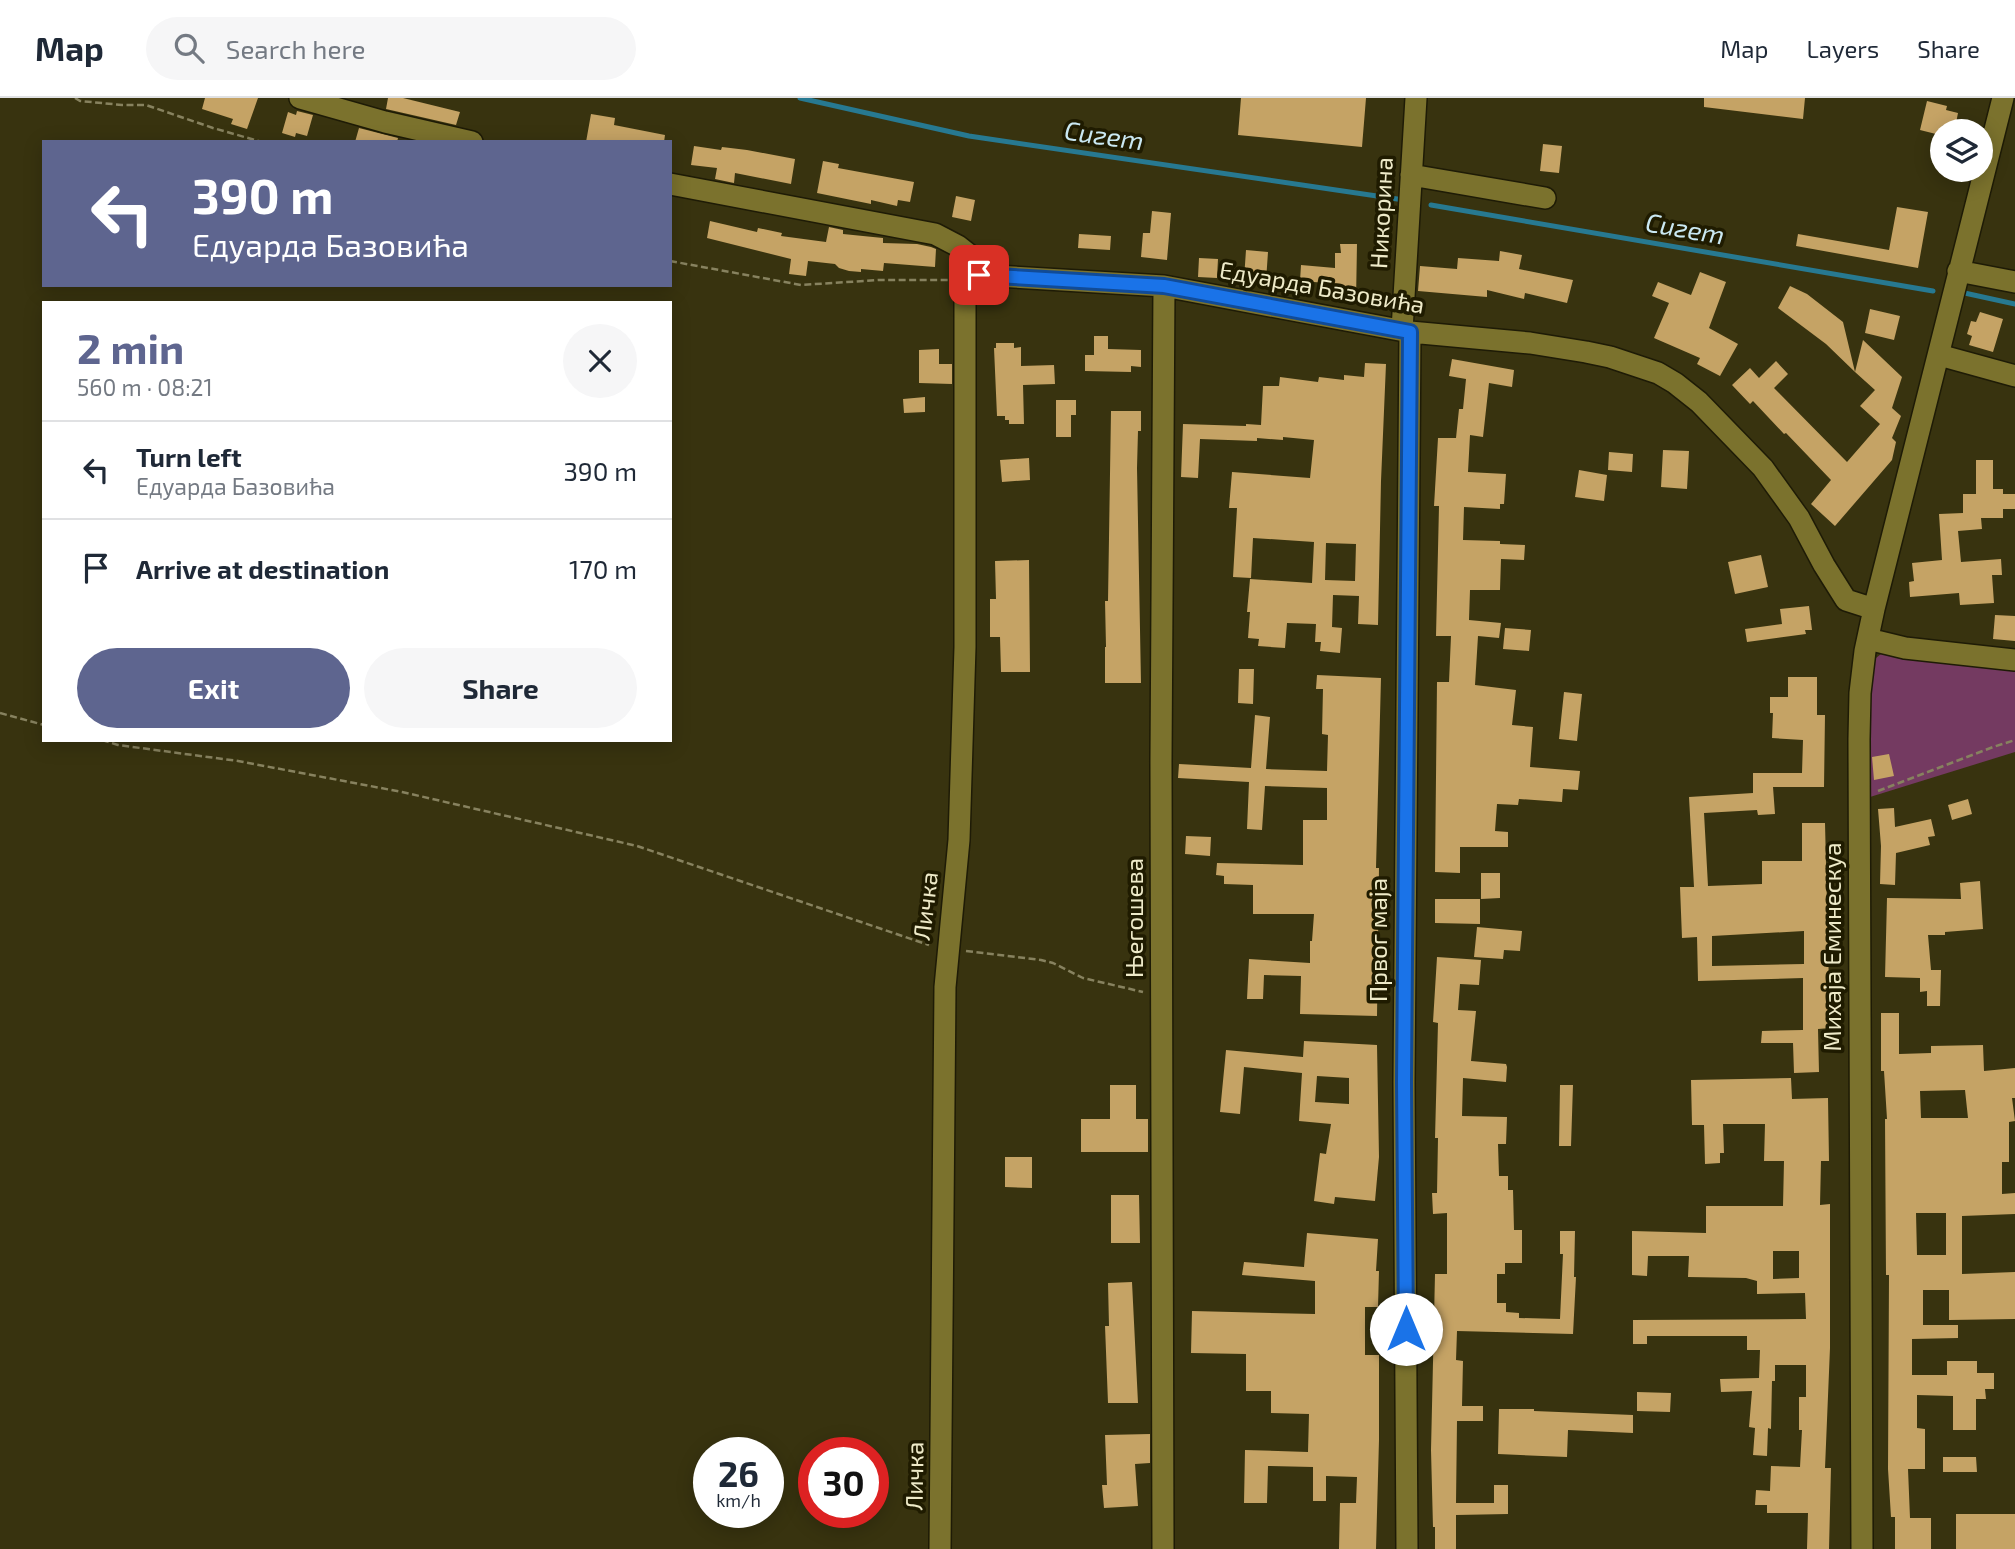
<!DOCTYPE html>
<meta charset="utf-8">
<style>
:root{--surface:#fff;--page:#f6f6f7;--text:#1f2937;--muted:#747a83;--line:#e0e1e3;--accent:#5e658f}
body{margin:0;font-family:"Exo 2",sans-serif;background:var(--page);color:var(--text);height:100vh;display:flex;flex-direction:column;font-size:26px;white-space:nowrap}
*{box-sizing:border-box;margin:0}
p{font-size:23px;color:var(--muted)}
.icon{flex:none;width:38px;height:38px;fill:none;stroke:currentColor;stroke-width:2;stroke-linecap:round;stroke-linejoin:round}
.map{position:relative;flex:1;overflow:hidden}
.sheet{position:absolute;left:42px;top:203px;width:630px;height:441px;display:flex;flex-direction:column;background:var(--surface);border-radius:0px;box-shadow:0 4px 18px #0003}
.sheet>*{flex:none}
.banner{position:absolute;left:42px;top:42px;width:630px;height:147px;border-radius:0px;box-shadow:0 4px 18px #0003;background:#5e658f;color:#fff;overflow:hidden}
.tools{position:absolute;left:1930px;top:21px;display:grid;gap:14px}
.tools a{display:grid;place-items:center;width:63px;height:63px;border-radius:50%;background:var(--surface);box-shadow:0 4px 18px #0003;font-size:35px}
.speed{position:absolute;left:693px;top:1339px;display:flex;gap:14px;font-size:35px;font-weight:700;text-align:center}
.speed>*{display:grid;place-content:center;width:91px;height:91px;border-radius:50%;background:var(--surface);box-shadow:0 4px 18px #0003;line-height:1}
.speed small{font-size:18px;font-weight:400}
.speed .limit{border:10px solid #d22;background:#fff;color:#111}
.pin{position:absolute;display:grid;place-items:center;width:60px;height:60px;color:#fff;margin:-30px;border-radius:14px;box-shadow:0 4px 10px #0006}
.me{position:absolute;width:77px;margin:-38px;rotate:0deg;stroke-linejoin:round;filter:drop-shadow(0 0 5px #0008)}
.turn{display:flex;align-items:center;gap:24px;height:147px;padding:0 35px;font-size:32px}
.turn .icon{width:91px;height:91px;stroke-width:2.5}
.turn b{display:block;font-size:49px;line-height:60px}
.round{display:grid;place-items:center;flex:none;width:74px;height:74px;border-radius:37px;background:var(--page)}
.overview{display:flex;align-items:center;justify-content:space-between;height:119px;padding:0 35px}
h1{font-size:42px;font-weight:700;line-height:52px;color:var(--accent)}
.button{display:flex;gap:14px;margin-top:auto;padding:14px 35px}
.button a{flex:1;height:80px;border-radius:42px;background:var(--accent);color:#fff;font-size:28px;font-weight:700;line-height:80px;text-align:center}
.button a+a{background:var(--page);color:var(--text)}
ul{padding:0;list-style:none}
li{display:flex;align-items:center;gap:21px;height:98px;padding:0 35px;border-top:2px solid var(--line)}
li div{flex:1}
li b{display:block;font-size:26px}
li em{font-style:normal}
header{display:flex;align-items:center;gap:42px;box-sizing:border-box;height:98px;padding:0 35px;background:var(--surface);border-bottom:2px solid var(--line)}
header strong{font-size:33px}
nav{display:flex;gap:38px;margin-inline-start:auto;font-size:24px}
.search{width:490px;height:63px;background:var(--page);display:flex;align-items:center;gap:18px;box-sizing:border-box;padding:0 24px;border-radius:38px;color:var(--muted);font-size:26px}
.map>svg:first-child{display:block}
.green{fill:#743a61}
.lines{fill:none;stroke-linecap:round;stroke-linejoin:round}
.stream{stroke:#277991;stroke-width:5}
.building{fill:#c5a365;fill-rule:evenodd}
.minor-casing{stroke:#1e1b06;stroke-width:24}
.path{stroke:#87825f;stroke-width:2.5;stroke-dasharray:7 3.5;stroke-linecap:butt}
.minor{stroke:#7b722d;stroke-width:21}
.route-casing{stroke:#114b97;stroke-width:18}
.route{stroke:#1a73e8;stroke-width:12}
.labels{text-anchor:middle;stroke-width:7;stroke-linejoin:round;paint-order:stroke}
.street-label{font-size:24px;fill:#eeeac8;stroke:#1f1b00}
.water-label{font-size:26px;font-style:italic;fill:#cae8f2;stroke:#1f1b00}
</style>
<header>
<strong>Map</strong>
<div class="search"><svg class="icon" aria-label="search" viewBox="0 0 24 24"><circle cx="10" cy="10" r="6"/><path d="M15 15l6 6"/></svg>Search here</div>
<nav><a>Map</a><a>Layers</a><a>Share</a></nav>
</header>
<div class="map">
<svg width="2015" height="1451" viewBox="0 0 2015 1451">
<rect width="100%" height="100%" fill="#38330f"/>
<!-- green -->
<path class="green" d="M1881,556L2015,573V654L1870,699L1869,617L1873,567L1876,560Z"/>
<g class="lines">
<!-- stream -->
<path class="stream" d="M800,0L969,38L1404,102
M1431,107L1933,193
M1960,194L2015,206"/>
</g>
<!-- building -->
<path class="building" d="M205,0H258L247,31L231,26L233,21L202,11Z
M388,0H403L460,14L456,27L386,11Z
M1241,0H1366L1362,49L1238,37Z
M1704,0H1805L1803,21L1704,9Z
M1927,3L1947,8L1946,12L1958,15L1955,30L1943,27L1940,37L1920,32Z
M297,13L313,17L307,38L296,35L295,39L282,35L288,14L296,17Z
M591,16L615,20L614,27L665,37L664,44H586Z
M359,30L398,40L397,44H355Z
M1543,46L1562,48L1559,75L1540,73Z
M694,48L721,52L722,49L747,52L795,61L791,86L735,75L734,85L715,81L717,70L691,67Z
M823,63L839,66L838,70L914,84L910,104L898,102L897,108L871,102V106L817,95Z
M956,98L975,102L971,123L952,119Z
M1897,109L1928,114L1918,170L1796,148L1798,136L1889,152Z
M1152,113L1171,115L1167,162L1141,159L1143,135H1150Z
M710,123L757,134L758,130L782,135L781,138L826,144L829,129L843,132V136L883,140V145L917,146L931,149L936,151L935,169L884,165L883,173L861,171V174L849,173L839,170L835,166L808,163L806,178L789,176L791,161L707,140Z
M1079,136L1111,138L1110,152L1078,150Z
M1340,146H1357L1356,203L1339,201L1341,186L1300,183L1301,167L1335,170V155H1341Z
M1246,152L1268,154L1266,183L1244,181Z
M1500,153L1522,157L1519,171L1573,182L1567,205L1525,195L1524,201L1487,192V199L1418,193L1420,168L1457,171L1458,160L1499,163Z
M1199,160L1218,161L1217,180L1198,179Z
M1700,174L1726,184L1709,230L1738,246L1720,278L1697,266L1700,260L1654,240L1669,205L1652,198L1658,184L1691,197Z
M1790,188L1807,196L1843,224L1855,274L1826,246L1778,210Z
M1870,211L1900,218L1894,242L1865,235Z
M1980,214L2003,221L1993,254L1969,247L1972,238L1967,236L1971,223L1976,224Z
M1094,238H1108V251L1141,252V269L1131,268V274L1085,273V257H1094Z
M1863,242L1902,279L1892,310L1901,318L1892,340L1896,344L1892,362L1835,428L1811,406L1831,382L1786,335L1784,336L1753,303L1750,306L1732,287L1750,270L1759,280L1776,263L1788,276L1774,290L1847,364L1880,326L1860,308L1875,292L1855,274Z
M996,245H1014V250L1021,249V268L1054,267L1055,286L1023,287L1024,326H1009V322H1005V318H997L994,250H996Z
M939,251V266H952V286L919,285V252Z
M1452,261L1514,272L1512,289L1489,285L1483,339L1470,337L1468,374L1506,376L1504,406H1500V411L1464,409L1463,442L1500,443V446L1525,447L1524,462L1501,461L1500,492H1470L1469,522L1501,525L1499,540L1478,538L1475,587L1516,592L1512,627L1533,629L1530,669L1580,673L1578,692L1563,691L1562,704L1519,701L1518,707L1497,706L1495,733L1508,734V749H1460V775L1435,774L1437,584H1449L1451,538H1436L1439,408H1434L1438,340H1456L1459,311H1463L1466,281L1449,278Z
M1365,265L1386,266L1381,383L1378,527L1358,526L1359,498L1333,497L1332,529L1342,530L1340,555L1320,553L1321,544H1315L1316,526L1287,525L1285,550L1258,548L1259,541L1248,540L1250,514H1247L1250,481L1312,485L1314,444L1253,440L1251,480L1233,479L1237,410H1229L1232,374L1310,380L1314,342L1283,339V342L1257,340V343L1200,341L1198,380L1181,379L1183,326L1246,328V326L1261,327L1263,288H1279L1280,279L1318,284L1319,279L1344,282V277L1364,279ZM1326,445L1356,446L1355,483L1325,482Z
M925,299V314L904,315L903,301Z
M1056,302H1076V317H1071V339H1056Z
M1111,313H1141V333H1138L1137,370L1141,585H1105V549H1106L1105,503H1108Z
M1663,352L1689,353L1687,391L1661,389Z
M1609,354L1633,356L1632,374L1608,372Z
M1029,360L1030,382L1002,384L1000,362Z
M1976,362H1993V391H2003V396H2015V411H2003V420H1981L1982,431L1958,433L1961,464L2001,461L2002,477H1992L1994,505L1960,507L1959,495L1910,499L1909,484L1914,483L1912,465L1942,462L1939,416L1963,415V396H1976Z
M1579,372L1607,377L1604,403L1575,399Z
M1761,457L1768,489L1735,496L1728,464Z
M1029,462L1030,574H1001L1000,539H990V501H996L995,463Z
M1809,508L1812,532H1805L1806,536L1747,544L1745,531L1782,526L1780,511Z
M1995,517L2015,518V543L1993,541Z
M1505,530L1531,532L1529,553L1503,551Z
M1239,571H1254L1253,606L1238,605Z
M1317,577L1381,580L1376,770H1379L1377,918L1300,916L1301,878L1264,877L1263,901H1247L1249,861L1310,865V843H1312L1314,816H1253V787L1224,786V778L1216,777L1217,765L1303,767V722H1327V690L1265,688L1262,732L1247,731L1249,684L1178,680L1179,666L1251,670L1255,617L1270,619L1266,671L1327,673L1328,637L1322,636L1323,591H1316Z
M1788,579H1817V617H1825L1824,689H1773L1775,716L1758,717L1757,712L1704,715L1708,788L1762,786V763H1802V725H1825L1830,930L1818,931L1819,974L1794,975L1793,945H1761L1762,933L1803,932V880L1698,883L1697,839L1682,840L1680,789H1694L1689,699L1753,695V675H1802L1803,642L1772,640L1773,615H1770V599H1788ZM1804,833V866L1712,868V838Z
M1564,594L1582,596L1577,643L1559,641Z
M1889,656L1894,678L1874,682L1872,659Z
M1968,701L1972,716L1952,722L1948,707Z
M1894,710L1895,729L1931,721L1935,738L1928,739L1930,747L1896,755L1895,787L1880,786L1881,748L1878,711Z
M1186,738L1211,739L1210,758L1185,756Z
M1481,775H1500V800L1481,801Z
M1980,783L1983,831L1945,834V837H1928L1931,872H1941L1940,908H1927V893L1920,894V880L1885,879L1887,800L1961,801L1960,785Z
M1435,801H1480V826L1435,825Z
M1477,829L1522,833L1520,853L1504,852L1503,861L1474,859Z
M1437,859L1481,862L1479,887L1460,886L1458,912L1476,913L1471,963L1506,966L1507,969L1506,984L1463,980L1462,1018L1507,1019L1506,1046H1498L1499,1078H1508V1092H1513L1514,1132H1522V1165H1505V1176H1497V1205H1506V1214L1519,1215V1220L1560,1221L1563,1156H1560V1133H1575L1574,1179H1576L1573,1236L1457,1233L1456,1262L1463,1263L1462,1308H1483V1323H1457L1456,1405H1494V1387H1508V1416L1456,1417V1451H1435V1429H1433L1431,1352L1435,1176H1447V1115L1433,1116L1432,1095H1437L1438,1040H1435L1438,925L1433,924Z
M1881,915H1899V956L1931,955V948L1983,947L1984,973L2015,970V1000H2012L2015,1023L2009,1024V1064H2002V1096L2015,1095V1116L1962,1118V1176L2015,1174V1221L1949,1222V1192H1923V1227H1958V1240L1912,1241V1277H1947V1263H1977V1275H1994V1291H1985L1986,1301H1976V1332H1953V1298L1917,1297V1330L1925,1331V1371H1908L1910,1420H1931V1451H1895V1419H1891L1888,1371L1889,1177H1886L1885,1021H1887L1884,973H1881ZM1965,992L1968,1020H1921L1920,993ZM1916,1115H1946V1157H1917Z
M1304,943L1377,947L1379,1059L1375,1103L1335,1099L1334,1106L1314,1103L1320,1055L1326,1056L1331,1026L1299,1023L1302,975L1244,969L1240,1016L1220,1014L1226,952L1303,959ZM1317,978L1349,980V1006L1315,1004Z
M1791,980L1792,1001L1828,1000L1829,1063H1821L1820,1107L1830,1106V1250L1825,1370H1831L1829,1451H1807L1808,1415H1767V1407H1755L1756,1392L1770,1393L1771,1368L1800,1369L1802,1332H1799V1299H1806V1267H1775V1283H1772L1771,1331L1768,1330L1767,1358L1753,1357L1755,1330L1749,1329L1752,1293L1721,1294L1720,1281L1759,1280L1760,1252H1747V1238H1647V1246H1633V1222L1806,1221L1805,1195L1757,1196V1183L1746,1180L1688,1179L1689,1158H1648L1647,1178L1632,1177V1133L1706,1135V1108H1783L1784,1063H1764L1765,1026H1723L1724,1055H1720V1065L1705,1066L1704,1027H1692L1691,982ZM1773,1153H1799V1180L1773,1181Z
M1110,987H1136V1021H1148V1054H1081V1021H1110Z
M1560,987H1573L1571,1048H1559Z
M1005,1059H1032V1090L1005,1089Z
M1111,1097H1139L1140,1145H1111Z
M1307,1135L1378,1141L1376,1173H1379L1378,1209H1365V1257H1379V1342L1376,1451H1339L1340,1405H1356L1357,1379L1326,1378V1403H1313V1369L1268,1368L1267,1405H1244L1245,1352L1308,1354L1309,1316L1271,1315V1293H1246V1256L1191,1255L1192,1213L1315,1216V1183L1242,1177L1244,1164L1304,1169Z
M1132,1184L1138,1305H1108L1105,1228H1109L1108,1185Z
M1637,1294L1671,1295L1670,1314L1637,1313Z
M1499,1311H1534V1313L1633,1317V1335L1568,1332L1567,1359L1498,1356Z
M1150,1336V1365L1135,1366L1138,1408L1104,1410L1102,1387H1107L1105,1337Z
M1943,1359H1976L1977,1374H1943Z
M1956,1416H2015V1451H1956Z"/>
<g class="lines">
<defs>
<path id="minor" d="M300,0L385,24L472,44
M1411,77L1545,100
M670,86L935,136L958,148L977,163L979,177
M1958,173L2015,184
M979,177L1164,188L1410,234L1530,245L1586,254L1610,259L1658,275L1675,285L1699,304L1763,370L1799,420L1824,467L1846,502L1874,511
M1402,232L1416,0
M1939,257L2015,278
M1868,541L1905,550L2015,562
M940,1451L945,889L959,742L965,549V203L968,187L979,177
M1163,1451L1161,664L1164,188
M1407,1451L1404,984L1410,234
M1862,1451L1859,641L1860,595L1865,553L1874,511L2003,0"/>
</defs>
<!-- minor casing -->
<use href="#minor" class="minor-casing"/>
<!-- path -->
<path class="path" d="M75,0L80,3L122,7H146L213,30L262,44
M670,163L801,187L879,182H949
M0,615L44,627
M102,642L118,647L238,663L402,694L637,748L929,847
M1878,693L1993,649L2015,642
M966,853L1041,862L1053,865L1083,880L1143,894"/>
<!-- minor -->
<use href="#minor" class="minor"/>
</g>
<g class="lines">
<defs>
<path id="route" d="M979,177L1164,188L1410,234L1404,984L1406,1231"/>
</defs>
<!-- route casing -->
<use href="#route" class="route-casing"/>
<!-- route -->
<use href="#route" class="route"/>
</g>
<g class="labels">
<!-- street labels -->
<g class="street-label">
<text transform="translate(1382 115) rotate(-87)" y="8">Никорина</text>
<text transform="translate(1322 190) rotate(10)" y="8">Едуарда Базовића</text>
<text transform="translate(926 808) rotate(-83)" y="8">Личка</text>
<text transform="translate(1135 820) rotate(-90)" y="8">Његошева</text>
<text transform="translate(1379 842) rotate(-90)" y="8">Првог маја</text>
<text transform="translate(1833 849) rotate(-90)" y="8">Михаја Еминескуа</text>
<text transform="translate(915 1378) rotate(-89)" y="8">Личка</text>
</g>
<!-- water labels -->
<g class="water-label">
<text transform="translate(1104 38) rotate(8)" y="9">Сигет</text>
<text transform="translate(1685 131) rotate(10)" y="9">Сигет</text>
</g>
</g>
</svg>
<div class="tools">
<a><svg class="icon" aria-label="layers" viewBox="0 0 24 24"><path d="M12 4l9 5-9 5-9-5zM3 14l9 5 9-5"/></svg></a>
</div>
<div class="speed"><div>26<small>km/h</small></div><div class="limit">30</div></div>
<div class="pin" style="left:979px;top:177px;background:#d93025"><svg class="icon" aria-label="arrive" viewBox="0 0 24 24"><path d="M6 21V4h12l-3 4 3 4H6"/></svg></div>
<svg class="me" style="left:1406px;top:1231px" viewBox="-20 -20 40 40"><circle r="19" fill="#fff"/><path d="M0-13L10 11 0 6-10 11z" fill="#1a73e8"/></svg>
<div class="banner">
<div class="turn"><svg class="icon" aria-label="left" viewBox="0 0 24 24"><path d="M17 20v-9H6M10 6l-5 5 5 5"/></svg><div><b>390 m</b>Едуарда Базовића</div></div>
</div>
<section class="sheet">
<div class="overview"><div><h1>2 min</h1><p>560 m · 08:21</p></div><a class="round"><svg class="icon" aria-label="close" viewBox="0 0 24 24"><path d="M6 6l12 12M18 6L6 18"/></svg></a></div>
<ul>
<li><svg class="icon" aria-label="left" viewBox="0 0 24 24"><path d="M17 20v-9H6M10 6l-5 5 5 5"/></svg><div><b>Turn left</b><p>Едуарда Базовића</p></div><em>390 m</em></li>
<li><svg class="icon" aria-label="arrive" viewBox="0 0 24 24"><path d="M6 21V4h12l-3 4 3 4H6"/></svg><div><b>Arrive at destination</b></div><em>170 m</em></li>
</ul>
<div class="button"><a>Exit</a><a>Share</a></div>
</section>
</div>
